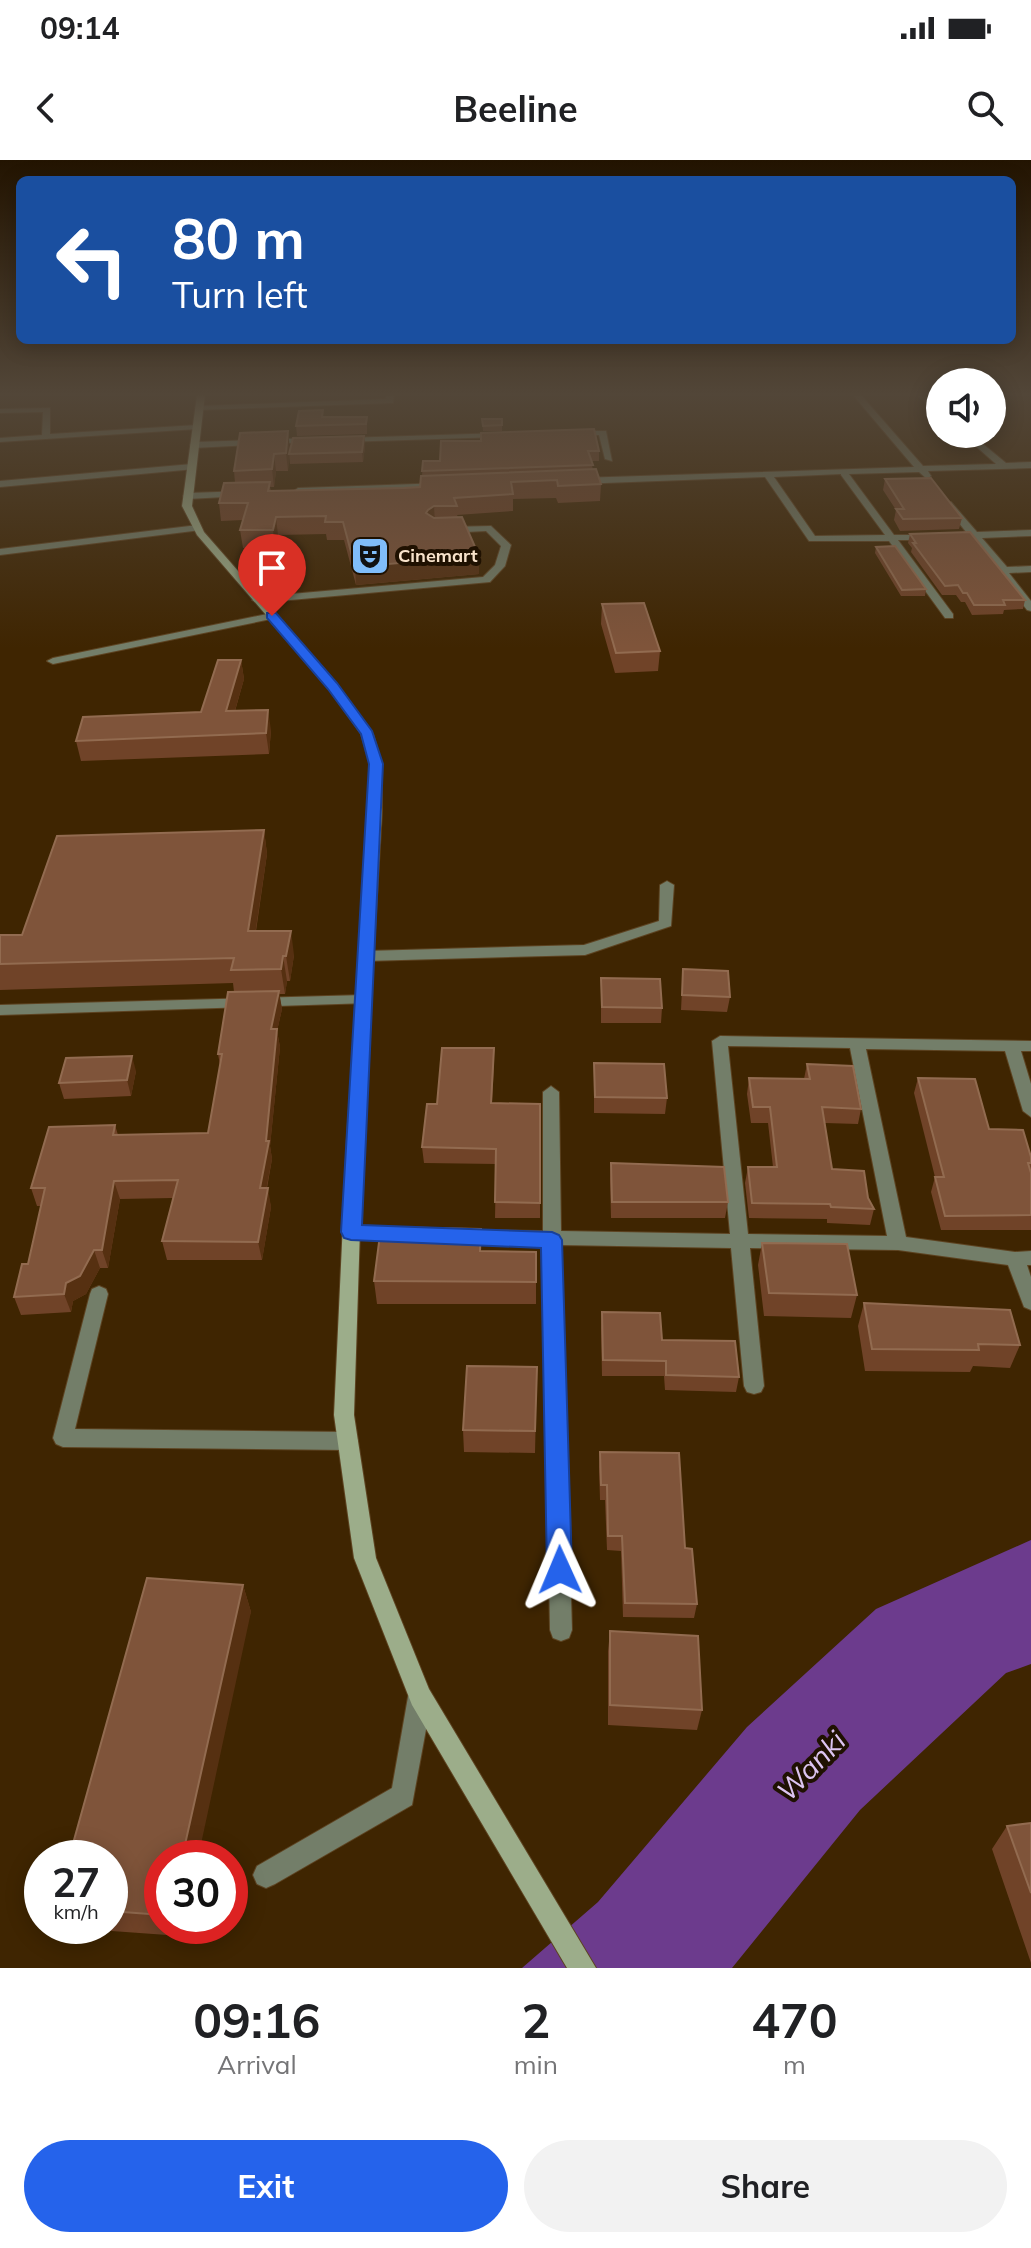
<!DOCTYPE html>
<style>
:root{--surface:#fff;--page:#f2f2f2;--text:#202124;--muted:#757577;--accent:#2563eb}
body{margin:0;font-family:Mulish,sans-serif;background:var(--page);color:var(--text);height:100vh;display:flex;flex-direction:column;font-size:30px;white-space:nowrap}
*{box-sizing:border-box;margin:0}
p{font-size:26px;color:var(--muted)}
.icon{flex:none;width:44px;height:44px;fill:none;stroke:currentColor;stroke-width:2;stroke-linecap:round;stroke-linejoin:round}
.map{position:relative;height:1808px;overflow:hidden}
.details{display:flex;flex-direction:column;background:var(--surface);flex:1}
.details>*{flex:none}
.hud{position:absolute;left:16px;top:16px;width:1000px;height:168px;border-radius:12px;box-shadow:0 4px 20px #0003;background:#1a4fa0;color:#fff;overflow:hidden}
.controls{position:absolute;left:926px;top:208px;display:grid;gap:16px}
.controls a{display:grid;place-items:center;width:80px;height:80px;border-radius:50%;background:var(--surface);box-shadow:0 4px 20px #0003;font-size:40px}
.speed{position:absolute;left:24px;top:1680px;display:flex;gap:16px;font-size:40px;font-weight:700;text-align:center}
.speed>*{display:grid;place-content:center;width:104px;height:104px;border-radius:50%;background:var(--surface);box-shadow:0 4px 20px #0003;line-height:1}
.speed small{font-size:20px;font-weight:400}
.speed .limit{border:12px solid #d22;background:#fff;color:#111}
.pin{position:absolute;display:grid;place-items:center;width:68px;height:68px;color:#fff;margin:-82px -34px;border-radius:50% 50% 50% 0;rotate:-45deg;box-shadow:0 0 8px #0007}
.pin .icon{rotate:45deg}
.me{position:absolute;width:88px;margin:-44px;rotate:359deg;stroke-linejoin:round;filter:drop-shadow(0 0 6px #0008)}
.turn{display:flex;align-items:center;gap:28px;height:168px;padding:0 24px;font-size:36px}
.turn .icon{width:104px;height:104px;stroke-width:2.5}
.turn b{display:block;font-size:56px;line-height:68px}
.eta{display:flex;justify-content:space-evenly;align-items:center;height:136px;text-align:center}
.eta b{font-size:48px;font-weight:700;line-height:56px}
.cta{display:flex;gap:16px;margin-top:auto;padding:16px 24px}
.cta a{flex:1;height:92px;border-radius:48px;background:var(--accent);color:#fff;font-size:32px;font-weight:700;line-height:92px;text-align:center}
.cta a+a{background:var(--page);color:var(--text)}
.status{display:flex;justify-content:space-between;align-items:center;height:56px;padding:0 40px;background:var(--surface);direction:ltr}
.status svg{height:22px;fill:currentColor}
header{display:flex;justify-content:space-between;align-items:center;height:104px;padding:0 24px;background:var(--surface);font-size:36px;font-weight:700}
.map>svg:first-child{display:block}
.water{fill:#6c3b8d}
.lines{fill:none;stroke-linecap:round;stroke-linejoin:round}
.street-casing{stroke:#5d4321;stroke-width:2}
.secondary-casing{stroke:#5d4321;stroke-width:2}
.street{fill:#737e69;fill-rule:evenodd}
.secondary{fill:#9cad8a;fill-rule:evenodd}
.wall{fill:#704328}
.shaded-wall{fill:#563011}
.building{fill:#7f543a;stroke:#926b50;stroke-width:2}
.route{fill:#2563eb;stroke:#184099;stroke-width:2}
.labels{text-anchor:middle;stroke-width:8;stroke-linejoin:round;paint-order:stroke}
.far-poi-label{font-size:18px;font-weight:bold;fill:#f8e3cb;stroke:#1f1101;text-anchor:start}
.near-water-label{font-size:28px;font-style:italic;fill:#ddc5f1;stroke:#1f1101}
</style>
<div class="status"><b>09:14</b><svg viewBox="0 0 49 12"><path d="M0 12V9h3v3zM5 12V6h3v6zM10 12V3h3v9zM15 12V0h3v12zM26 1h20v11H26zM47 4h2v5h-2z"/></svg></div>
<header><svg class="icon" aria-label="back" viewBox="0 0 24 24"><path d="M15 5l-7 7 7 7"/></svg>Beeline<svg class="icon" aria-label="search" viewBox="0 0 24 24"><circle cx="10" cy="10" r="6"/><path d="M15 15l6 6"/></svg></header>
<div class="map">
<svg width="1031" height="1808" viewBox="0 0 1031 1808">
<rect width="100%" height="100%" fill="#3f2501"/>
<!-- water -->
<path class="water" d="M1031,1380V1504L1006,1513L860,1650L732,1808H522L598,1742L747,1567L876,1449Z"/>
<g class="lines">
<defs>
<path id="street" d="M386,235H394L393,243L199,250L195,248L199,246L386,239Z
M853,235H861L923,306L996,304L962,274H971L1006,303L1031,302V308L928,311L931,316L927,319L919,312L849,314L894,375H931L933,377L928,380H898L953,454V458H945L889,381H809L765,317L578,324L574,321L578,318L914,307ZM841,314V315L885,375L815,376L774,317Z
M917,235H926L940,249V255Z
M50,248V274L197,265L201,267L197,269L0,282V278L42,275L43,252L0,253V249Z
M572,271H606L612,301L605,299L599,275H575Z
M503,273L500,277L343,282L339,280L343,278Z
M315,278V282H312L194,288L190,285L194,282Z
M192,304L195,305V309L0,327V321Z
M445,323V327L442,328L298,334L294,331L298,328Z
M246,331L247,333L243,336L188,339L183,336L188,333Z
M945,342H951L977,372L1031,370V376L982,378L1007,407L1031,406V412L1009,413L1031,441V451L1027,450L972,378H948V374L967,373L945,346Z
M198,365L201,366V370L0,395V389Z
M491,366L511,385L505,406L490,422L257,443L252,440L257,437L483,417L495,405L501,386L486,371L446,373L441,370L446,367Z
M272,453L276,454V458L53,504L47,501L53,498Z
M667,721L674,725L671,766L585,795L366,801L359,796L366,791L584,785L659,761L660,725Z
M364,835L372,840L369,843L0,855V845Z
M720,876L1031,881V891H1021L1031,924V957L1023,951L1005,891L866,889L906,1077L1015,1092L1031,1091V1105H1027L1031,1117V1150L1024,1147L1008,1105L898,1090L750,1088L764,1226L761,1232L754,1234L747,1232L744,1226L731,1088L561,1085L572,1470L569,1478L561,1481L553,1478L550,1470L543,1085L462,1084L456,1082L453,1077L456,1072L462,1070L543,1071V932L551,926L559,932L561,1071L730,1074L712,881ZM728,886L850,888L887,1076L748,1074Z
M351,1065L399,1067L405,1069L408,1074L405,1079L399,1081L351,1079L345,1077L342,1072L345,1067Z
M99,1126L106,1129L108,1134L75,1269L348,1272L355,1275L358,1281L355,1287L348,1290L63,1287L56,1284L53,1278L90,1134L92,1129Z
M420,1525L428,1529L432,1537L412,1645L275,1724L266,1728L257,1724L253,1715L257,1706L392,1628L408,1537L412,1529Z"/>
<path id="secondary" d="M197,235H205L192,346L204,372L337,524L373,574L382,604V651L363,976L354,1255L376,1398L429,1529L596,1808H567L412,1545L354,1398L334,1255L347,976L370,651V604L361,574L329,528L197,375L182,346Z"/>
</defs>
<!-- street casing -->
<use href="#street" class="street-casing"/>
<!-- secondary casing -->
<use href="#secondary" class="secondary-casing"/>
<!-- street -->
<use href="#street" class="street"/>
<!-- secondary -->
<use href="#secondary" class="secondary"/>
</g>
<!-- wall -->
<path class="wall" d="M323,250V257H367V274L297,276L296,266Z
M482,259H502V271H483Z
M288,271L289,293L364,276L365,286L363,302L290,304L289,294L288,311H276L274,327H270L271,331L404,328L420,327L422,316L423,301L599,291V301H591L593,310L601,324L600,341L558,343L556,338L513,339V351L457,355L479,396V414L356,425L344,380H327L326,374L278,375L275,388H243L240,370L243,360L221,361L219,343L235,323L234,311Z
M885,319L962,358L959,369L900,371L894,360L896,350L883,330Z
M910,374L1025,440L1023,449L1004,450L1003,454L972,455L965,442H961L956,435H942L911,392L912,388L908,383Z
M876,387L926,429L925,436H901L875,393Z
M602,444L660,491L658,511L615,513L601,464Z
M241,500L244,519L235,551L271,570L269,594L81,601L76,581L201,552Z
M264,670L267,694L256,771L294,795L290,821H287L285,834H279L282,849L277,871L280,887L270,986L272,999L267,1028L271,1047L262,1100H167L162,1081L173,1038L120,1039L108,1108H100L86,1134L73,1141L71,1152L21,1155L14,1137L28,1104L41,1046H37L31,1028L115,965L118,975L208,973L220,905L218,894L234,832L233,823L0,830V775H22Z
M683,809L730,837L727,852L681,850Z
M601,818L662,848L661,863H601Z
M594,903L667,938L665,954L594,953Z
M494,904L492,943L540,944V1058H495L496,1004L424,1003L422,987L437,944Z
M807,904L861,949L858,964L825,963L832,1009L868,1038L874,1049L870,1065L827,1063V1059L749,1058L745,1023L748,1007H773L768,963H751L747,934L749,918L804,919Z
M136,911L131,936L64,939L59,923Z
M918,918L989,969L1031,997V1070H941L931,1032L935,1017L914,933Z
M611,1003L728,1042L725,1058H611L610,1019Z
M481,1069V1091L536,1092V1144H377L374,1121Z
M762,1083L857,1135L851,1158L764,1156L758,1105Z
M864,1143L1020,1185L1010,1208L973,1206L970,1212L865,1211L858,1166Z
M602,1152L739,1217L736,1232L665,1230L664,1216H602L601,1168Z
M537,1207L535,1293L464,1292L463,1270Z
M600,1292L685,1388L697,1444L694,1458L623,1457L621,1391L607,1390L605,1340H600L599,1307Z
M243,1425L251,1452L162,1698V1766H183L181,1776L70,1768L69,1766H110V1698Z
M610,1471L702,1550L697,1570L608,1565V1491Z
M1031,1663V1803L992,1689L1007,1666Z"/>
<!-- shaded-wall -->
<path class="shaded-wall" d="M288,271L290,288L288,311L286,293Z
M364,276L365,286L363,302L362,292Z
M274,294L276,311L274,327L272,309Z
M434,346L435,364L426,353L428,350Z
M276,357L278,375L275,388L273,370Z
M479,396V414L356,425L355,407Z
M241,500L244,519L229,571L226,551Z
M268,550L271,570L269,594L266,573Z
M264,670L267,694L252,795L248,771Z
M291,771L294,795L290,821L286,796Z
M283,796L287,821L285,834L281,809Z
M279,831L282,849L277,871L280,887L270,986L272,999L263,1046L260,1028L266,981L271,869Z
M132,896L136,911L131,936L127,920Z
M114,1021L120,1039L108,1108L102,1090Z
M268,1028L271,1047L262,1100L258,1082Z
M94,1090L100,1108L86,1134L73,1141L71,1152L64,1134L66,1123Z
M243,1425L251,1452L198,1698H182Z
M175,1766H183L181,1776Z"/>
<!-- building -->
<path class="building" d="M323,250L322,257H367L366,264L296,266L299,251Z
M482,259H502V265L483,266Z
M594,269L599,291H588L593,305L422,311L423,301H440L441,281H481V273Z
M288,271L286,293L274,294L272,309L234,311L240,273Z
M364,276L362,292L289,294L293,278Z
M596,309L601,324L558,326L557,320L511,322L513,334L454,338L457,346H434L428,350L426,353L434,358L462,357L479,396L355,407L343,362H325L326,356L276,357L273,370H240L248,343H219L224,323L270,322L268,331L404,328L420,327L421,316Z
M931,318L962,358L903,359L896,349H904L885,319Z
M970,372L1025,440H1003L1005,445H974L967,433H963L958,425L945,426L913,383H916L910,374Z
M895,386L926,429L902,430L876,387Z
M644,443L660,491L616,493L602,444Z
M218,500H241L226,551L268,550L266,573L76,581L83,557L201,552Z
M264,670L248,771H291L286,796H283L281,809L231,810L234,798L0,804V775H22L57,676Z
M683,809L728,811L730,837L682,835Z
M601,818L660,819L662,848L602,847Z
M279,831L271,869H277L266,981H269L260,1028H268L258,1082L162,1081L178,1020L114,1021L102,1090H94L80,1116L66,1123L64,1134L14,1137L22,1104H28L45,1028H31L49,967L115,965L113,975L208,973L222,894H218L228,832Z
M442,888H494L491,943L540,944V1043L495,1042L496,989L422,987L427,944H437Z
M132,896L127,920L59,923L66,898Z
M594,903L664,904L667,938L595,937Z
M807,904L853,906L861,949L822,947L832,1009L864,1011L868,1038L874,1049L831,1047L830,1044L752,1043L748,1007H777L770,947H753L749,918L810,919Z
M918,918L975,919L989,969L1023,970L1031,997V1003H1028L1031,1013V1055L945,1056L935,1017H944Z
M611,1003L724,1007L728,1042H612Z
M381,1067L481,1069L480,1091L536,1092V1122L374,1121Z
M762,1083L847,1084L857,1135L769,1133Z
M864,1143L1010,1150L1020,1185L978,1184L979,1190L872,1189Z
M602,1152L660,1153L662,1180L735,1181L739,1217L666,1215V1201L603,1200Z
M467,1206L537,1207L535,1271L463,1270Z
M600,1292L679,1293L685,1388L692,1389L697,1444L625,1443L622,1376H608L607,1325H601Z
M147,1418L243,1425L182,1698H162V1755L110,1751V1698H69Z
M610,1471L698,1476L702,1550L610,1545Z
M1031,1663V1733L1007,1666Z"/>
<!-- sky -->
<linearGradient id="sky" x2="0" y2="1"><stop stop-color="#231401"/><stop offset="0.48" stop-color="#524638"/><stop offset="1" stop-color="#524638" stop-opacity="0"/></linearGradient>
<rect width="1031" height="488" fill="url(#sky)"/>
<!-- route -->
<path class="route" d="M267,453H276L337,523L372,571L383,604L362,1065L552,1072L559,1075L562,1080L572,1410L569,1418L560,1422L551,1418L547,1410L541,1088L351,1080L344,1078L341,1072L369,604L361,574L328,529L267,458Z"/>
<!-- icons -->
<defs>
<symbol id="theatre-square" viewBox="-11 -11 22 22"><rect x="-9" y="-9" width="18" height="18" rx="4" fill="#80bdfa" stroke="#1f1101"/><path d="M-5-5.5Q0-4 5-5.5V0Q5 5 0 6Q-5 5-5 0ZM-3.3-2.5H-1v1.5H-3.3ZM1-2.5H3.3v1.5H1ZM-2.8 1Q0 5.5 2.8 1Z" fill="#111"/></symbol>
</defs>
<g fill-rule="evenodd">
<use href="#theatre-square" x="348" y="374" width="44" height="44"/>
</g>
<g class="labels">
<!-- far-poi labels -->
<g class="far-poi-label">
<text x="398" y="402">Cinemart</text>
</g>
<!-- near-water labels -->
<g class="near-water-label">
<text transform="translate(811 1606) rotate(-46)" y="10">Wanki</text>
</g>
</g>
</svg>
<div class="controls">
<a><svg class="icon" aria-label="sound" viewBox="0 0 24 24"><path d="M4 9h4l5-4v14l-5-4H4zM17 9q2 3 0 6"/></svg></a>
</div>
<div class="speed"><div>27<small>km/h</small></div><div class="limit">30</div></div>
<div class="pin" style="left:272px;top:456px;background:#d93025"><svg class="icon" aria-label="arrive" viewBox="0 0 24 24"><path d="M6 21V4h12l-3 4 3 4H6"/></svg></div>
<svg class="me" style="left:560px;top:1410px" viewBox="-20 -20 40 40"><path d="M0-17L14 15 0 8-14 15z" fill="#2563eb" stroke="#fff" stroke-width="4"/></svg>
<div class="hud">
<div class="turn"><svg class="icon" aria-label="left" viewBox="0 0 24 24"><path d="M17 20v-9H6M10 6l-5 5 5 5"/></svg><div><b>80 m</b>Turn left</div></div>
</div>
</div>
<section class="details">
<div class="eta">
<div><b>09:16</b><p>Arrival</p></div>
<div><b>2</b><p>min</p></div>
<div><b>470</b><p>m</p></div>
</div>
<div class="cta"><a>Exit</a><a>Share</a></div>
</section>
